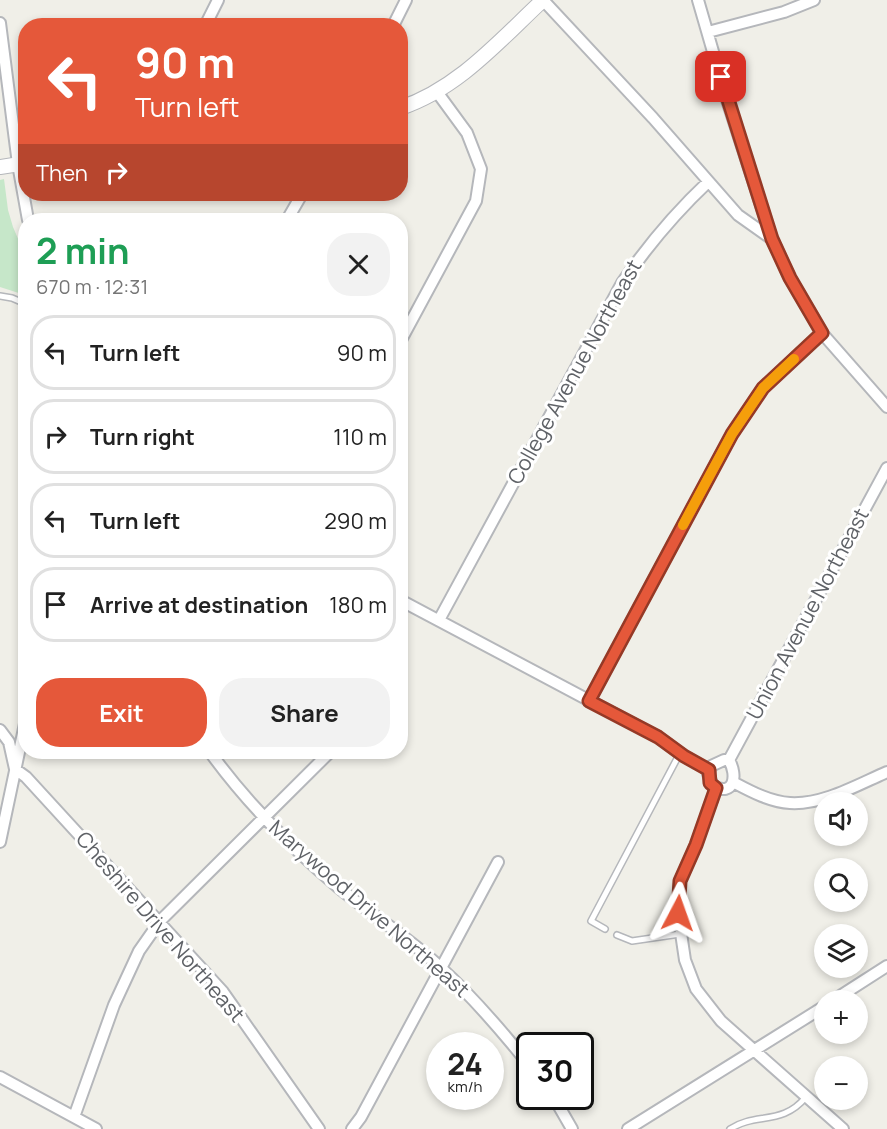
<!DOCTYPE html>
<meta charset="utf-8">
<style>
:root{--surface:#fff;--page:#f2f2f2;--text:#222;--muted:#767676;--line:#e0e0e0;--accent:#e5583a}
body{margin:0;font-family:Manrope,sans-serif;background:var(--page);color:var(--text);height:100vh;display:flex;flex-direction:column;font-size:22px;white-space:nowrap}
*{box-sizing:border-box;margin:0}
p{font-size:20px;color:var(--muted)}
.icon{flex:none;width:33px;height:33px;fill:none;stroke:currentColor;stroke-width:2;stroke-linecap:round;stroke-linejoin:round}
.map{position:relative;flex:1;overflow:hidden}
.panel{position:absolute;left:18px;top:213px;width:390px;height:546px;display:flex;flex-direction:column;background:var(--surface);border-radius:24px;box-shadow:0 3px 9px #0003}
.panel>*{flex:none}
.guide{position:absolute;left:18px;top:18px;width:390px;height:183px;border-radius:24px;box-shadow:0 3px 9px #0003;background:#e5583a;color:#fff;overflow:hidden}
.controls{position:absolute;left:814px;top:792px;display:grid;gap:12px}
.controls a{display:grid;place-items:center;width:54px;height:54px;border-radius:50%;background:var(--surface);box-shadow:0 3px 9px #0003;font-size:30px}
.speed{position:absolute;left:426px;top:1032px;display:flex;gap:12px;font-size:30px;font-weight:700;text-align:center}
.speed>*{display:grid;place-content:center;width:78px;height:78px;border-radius:50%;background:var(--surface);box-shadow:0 3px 9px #0003;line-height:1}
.speed small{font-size:15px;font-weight:400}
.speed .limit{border:3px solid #111;border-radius:9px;background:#fff;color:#111}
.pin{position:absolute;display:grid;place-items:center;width:51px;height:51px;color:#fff;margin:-26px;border-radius:12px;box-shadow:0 3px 9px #0006}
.me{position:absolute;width:66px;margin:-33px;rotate:4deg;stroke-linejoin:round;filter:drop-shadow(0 0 4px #0008)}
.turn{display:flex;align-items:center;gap:21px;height:126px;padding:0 18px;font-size:27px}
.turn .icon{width:78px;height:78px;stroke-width:2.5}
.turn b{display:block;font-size:42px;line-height:51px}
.then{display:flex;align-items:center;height:57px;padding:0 18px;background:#0003;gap:12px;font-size:22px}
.round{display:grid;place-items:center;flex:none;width:63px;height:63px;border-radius:24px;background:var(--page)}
.summary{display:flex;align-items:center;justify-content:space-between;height:102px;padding:0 18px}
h1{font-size:36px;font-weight:700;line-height:45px;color:#1e9e55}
.button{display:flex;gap:12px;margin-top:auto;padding:12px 18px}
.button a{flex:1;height:69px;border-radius:24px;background:var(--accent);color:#fff;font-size:24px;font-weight:700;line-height:69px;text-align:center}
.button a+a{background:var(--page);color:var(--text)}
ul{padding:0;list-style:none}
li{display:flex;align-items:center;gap:18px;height:75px;margin:0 12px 9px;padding:0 6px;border:3px solid var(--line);border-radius:24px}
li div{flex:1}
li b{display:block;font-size:22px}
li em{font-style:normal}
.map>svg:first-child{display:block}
.green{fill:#c6e7c9}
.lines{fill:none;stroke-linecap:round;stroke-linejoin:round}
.service-casing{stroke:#b5b7bb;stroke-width:8}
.minor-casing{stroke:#b5b7bb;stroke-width:14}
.tertiary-casing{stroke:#b5b7bb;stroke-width:16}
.service{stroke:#fff;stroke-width:5}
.minor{stroke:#fff;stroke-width:10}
.tertiary{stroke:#fff;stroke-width:14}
.route-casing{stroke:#953926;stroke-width:15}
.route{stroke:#e5583a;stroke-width:10}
.slow{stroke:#f59e0b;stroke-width:10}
.labels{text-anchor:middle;stroke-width:6;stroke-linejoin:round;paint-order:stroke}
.street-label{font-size:21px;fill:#5f6267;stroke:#fff}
</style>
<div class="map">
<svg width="887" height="1129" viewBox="0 0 887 1129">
<rect width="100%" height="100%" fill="#f0efe8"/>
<!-- green -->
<path class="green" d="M4,179L8,210L13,227L25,255V295L0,287V180Z"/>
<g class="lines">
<defs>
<path id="service" d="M0,296L12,298L26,304
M605,929L591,921L680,753
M617,935L632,941L680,934
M730,1129C756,1112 782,1126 806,1097"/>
<path id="minor" d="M543,0L653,118L738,215L772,239
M698,0L727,100L772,239L790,278L822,333L887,407
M0,23L18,164L28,220
M205,26L218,0
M393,26L406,0
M708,32L784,12L814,0
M287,220L302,194
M400,342L476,201L481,169L467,133L437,92
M400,600L658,737L684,756L709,770
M439,620L622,283C648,245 674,214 708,182
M589,701L732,434L763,388L822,333
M0,730L9,742L15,769L26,777L223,992L319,1129
M210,752C246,802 292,848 339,888C372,915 409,938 440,967C473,997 502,1031 530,1066
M724,760H729C738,776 734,797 713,786L708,774L711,766Z
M729,760L887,468
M733,782C750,791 770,802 790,803C823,805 857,785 887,772
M716,788L696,845L680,881L678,913L685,960L696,989L721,1021L843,1129
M0,842L26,719
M834,1000L887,966
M0,1077L96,1129
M553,1096L572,1129
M74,1117L114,1005L139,951L160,921L330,752
M352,1129L361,1117L498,862
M628,1129L825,1006"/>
<path id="tertiary" d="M400,108C458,89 500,40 543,0
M0,167L26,163"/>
</defs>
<!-- service casing -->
<use href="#service" class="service-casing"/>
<!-- minor casing -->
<use href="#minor" class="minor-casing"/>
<!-- tertiary casing -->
<use href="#tertiary" class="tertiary-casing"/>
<!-- service -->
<use href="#service" class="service"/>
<!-- minor -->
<use href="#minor" class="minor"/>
<!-- tertiary -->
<use href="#tertiary" class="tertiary"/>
</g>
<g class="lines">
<defs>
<path id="route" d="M678,913L680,881L696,845L716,788L710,783L709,770L684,756L658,737L589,701L732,434L763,388L822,333L790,278L772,239L721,77"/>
</defs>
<!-- route casing -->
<use href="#route" class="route-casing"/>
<!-- route -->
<use href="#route" class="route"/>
<!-- slow -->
<path class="slow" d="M683,525L732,434L763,388L794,359"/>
</g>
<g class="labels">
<!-- street labels -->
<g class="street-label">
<text transform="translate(575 372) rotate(-61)" y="7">College Avenue Northeast</text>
<text transform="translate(808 614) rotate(-62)" y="7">Union Avenue Northeast</text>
<text transform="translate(369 909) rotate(41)" y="7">Marywood Drive Northeast</text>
<text transform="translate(160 927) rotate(49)" y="7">Cheshire Drive Northeast</text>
</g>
</g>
</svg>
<div class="controls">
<a><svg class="icon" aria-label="sound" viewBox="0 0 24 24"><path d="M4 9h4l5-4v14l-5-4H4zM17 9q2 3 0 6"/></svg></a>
<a><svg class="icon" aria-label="search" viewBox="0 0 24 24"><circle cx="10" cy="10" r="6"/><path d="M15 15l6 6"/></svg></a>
<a><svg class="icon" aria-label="layers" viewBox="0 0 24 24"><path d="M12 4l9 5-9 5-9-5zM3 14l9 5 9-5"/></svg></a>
<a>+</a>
<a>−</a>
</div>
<div class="speed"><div>24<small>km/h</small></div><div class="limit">30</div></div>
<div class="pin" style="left:721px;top:77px;background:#d93025"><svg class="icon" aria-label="arrive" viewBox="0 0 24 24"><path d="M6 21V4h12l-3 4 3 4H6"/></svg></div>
<svg class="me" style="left:678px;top:913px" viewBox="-20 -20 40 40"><path d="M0-17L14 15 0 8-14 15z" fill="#e5583a" stroke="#fff" stroke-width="4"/></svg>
<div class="guide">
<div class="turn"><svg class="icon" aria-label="left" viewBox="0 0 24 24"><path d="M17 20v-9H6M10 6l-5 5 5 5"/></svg><div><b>90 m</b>Turn left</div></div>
<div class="then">Then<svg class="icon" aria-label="right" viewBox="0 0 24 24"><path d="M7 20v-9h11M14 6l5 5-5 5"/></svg></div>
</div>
<section class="panel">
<div class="summary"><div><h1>2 min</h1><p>670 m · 12:31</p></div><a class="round"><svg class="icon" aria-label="close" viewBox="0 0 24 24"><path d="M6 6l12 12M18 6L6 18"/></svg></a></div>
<ul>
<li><svg class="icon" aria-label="left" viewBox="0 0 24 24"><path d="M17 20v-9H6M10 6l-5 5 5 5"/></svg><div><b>Turn left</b></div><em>90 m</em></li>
<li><svg class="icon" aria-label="right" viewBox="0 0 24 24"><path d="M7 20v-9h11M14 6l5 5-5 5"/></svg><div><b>Turn right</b></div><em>110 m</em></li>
<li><svg class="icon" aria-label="left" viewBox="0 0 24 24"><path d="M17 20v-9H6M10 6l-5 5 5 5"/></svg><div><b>Turn left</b></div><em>290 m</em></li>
<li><svg class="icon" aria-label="arrive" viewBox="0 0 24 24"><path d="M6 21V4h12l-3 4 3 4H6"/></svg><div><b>Arrive at destination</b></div><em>180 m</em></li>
</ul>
<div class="button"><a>Exit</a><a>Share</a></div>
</section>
</div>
